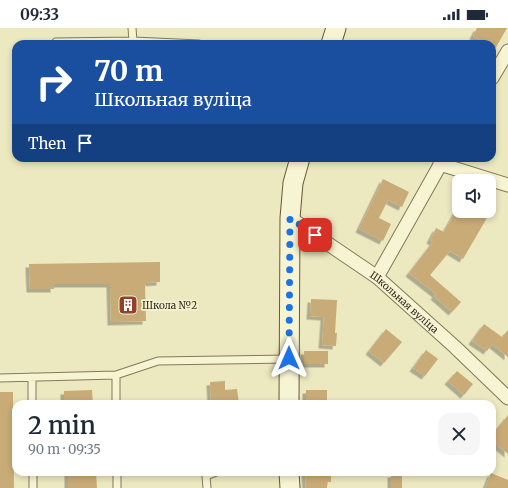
<!DOCTYPE html>
<meta charset="utf-8">
<style>
:root{--surface:#fff;--page:#f6f6f7;--text:#1f2937;--muted:#747a83}
body{margin:0;font-family:Merriweather,serif;background:var(--page);color:var(--text);height:100vh;display:flex;flex-direction:column;font-size:15px;white-space:nowrap}
*{box-sizing:border-box;margin:0}
p{font-size:13px;color:var(--muted)}
.icon{flex:none;width:22px;height:22px;fill:none;stroke:currentColor;stroke-width:2;stroke-linecap:round;stroke-linejoin:round}
.map{position:relative;flex:1;overflow:hidden}
.panel{position:absolute;left:12px;top:372px;width:484px;height:76px;display:flex;flex-direction:column;background:var(--surface);border-radius:12px;box-shadow:0 2px 6px #0003}
.panel>*{flex:none}
.top-card{position:absolute;left:12px;top:12px;width:484px;height:122px;border-radius:12px;box-shadow:0 2px 6px #0003;background:#1a4fa0;color:#fff;overflow:hidden}
.buttons{position:absolute;left:452px;top:146px;display:grid;gap:8px}
.buttons a{display:grid;place-items:center;width:44px;height:44px;border-radius:8px;background:var(--surface);box-shadow:0 2px 6px #0003;font-size:20px}
.pin{position:absolute;display:grid;place-items:center;width:34px;height:34px;color:#fff;margin:-17px;border-radius:8px;box-shadow:0 2px 6px #0006}
.me{position:absolute;width:44px;margin:-22px;rotate:0deg;stroke-linejoin:round;filter:drop-shadow(0 0 3px #0008)}
.turn{display:flex;align-items:center;gap:14px;height:84px;padding:0 16px;font-size:18px}
.turn .icon{width:52px;height:52px;stroke-width:2.5}
.turn b{display:block;font-size:28px;line-height:34px}
.then{display:flex;align-items:center;height:38px;padding:0 16px;background:#0003;gap:8px;font-size:15px}
.round{display:grid;place-items:center;flex:none;width:42px;height:42px;border-radius:12px;background:var(--page)}
.overview{display:flex;align-items:center;justify-content:space-between;height:68px;padding:0 16px}
h1{font-size:24px;font-weight:600;line-height:30px}
.status{display:flex;justify-content:space-between;align-items:center;height:28px;padding:0 20px;background:var(--surface);direction:ltr}
.status svg{height:11px;fill:currentColor}
.map>svg:first-child{display:block}
.building{fill:#c9ab77;filter:url(#shadow)}
.lines{fill:none;stroke-linecap:round;stroke-linejoin:round}
.lane-casing{stroke:#847959;stroke-width:9}
.street-casing{stroke:#847959;stroke-width:15}
.secondary-casing{stroke:#665a3c;stroke-width:21}
.lane{stroke:#f7f4d3;stroke-width:7}
.street{stroke:#f7f4d3;stroke-width:13}
.secondary{stroke:#f7f4d3;stroke-width:19}
.route{stroke:#1a73e8;stroke-width:7;stroke-dasharray:0 12.6}
.labels{text-anchor:middle;stroke-width:3.5;stroke-linejoin:round;paint-order:stroke}
.street-label{font-size:10px;fill:#342d1d;stroke:#f4f1cf}
.poi-label{font-size:10px;fill:#342d1d;stroke:#f4f1cf;text-anchor:start}
</style>
<div class="status"><b>09:33</b><svg viewBox="0 0 49 12"><path d="M0 12V9h3v3zM5 12V6h3v6zM10 12V3h3v9zM15 12V0h3v12zM26 1h20v11H26zM47 4h2v5h-2z"/></svg></div>
<div class="map">
<svg width="508" height="460" viewBox="0 0 508 460">
<defs>
<filter id="shadow"><feDropShadow dx="-3.5" dy="3.5" stdDeviation="0" flood-color="#0004"/></filter>
</defs>
<rect width="100%" height="100%" fill="#ece8c0"/>
<!-- building -->
<path class="building" d="M477,0H507L495,21L492,19V16H487L473,8Z
M383,151L409,164L402,179L388,172L379,190L391,196L383,213L359,201Z
M456,183H491L463,231L450,223L430,247L461,274L452,284L434,268L436,266L409,245L433,214L430,212L436,200L444,204Z
M160,234V254L145,255L146,293L111,294L110,256H54V261H30L29,236Z
M311,271L337,272L335,305H337L336,318L322,317L324,289L310,288Z
M484,296L502,309L508,302V329L492,316L487,323L472,313Z
M386,301L402,314L384,335L369,323Z
M426,322L438,331L425,348L413,340Z
M304,323H328V336H304Z
M457,343L473,356L464,367L448,353Z
M225,353V362L237,361L239,376H223V374L211,375L210,354Z
M92,362L93,376H64V363Z
M306,362H327V376H306Z
M0,364H13L14,460H0Z
M508,387V426L492,413V407Z
M68,444H96L97,460H68Z
M305,444H331V454H327V460H306Z
M491,445L508,452V460H485Z
M391,446H402V460H391Z"/>
<g class="lines">
<defs>
<path id="lane" d="M132,0L133,13
M56,16V14L133,13L199,16
M116,347V376
M32,349V376
M0,350L116,347L158,333L289,331
M33,444V460
M117,444V460
M207,460L206,448L216,444"/>
<g id="street">
<path d="M492,50L508,23"/>
<path d="M440,136L508,157"/>
<path id="s1" d="M290,190L377,249L455,319L508,370"/>
<path d="M377,249L444,130"/>
</g>
<path id="secondary" d="M331,16L336,0
M289,376L290,190L293,155L300,130
M289,444L290,460"/>
</defs>
<!-- lane casing -->
<use href="#lane" class="lane-casing"/>
<!-- street casing -->
<use href="#street" class="street-casing"/>
<!-- secondary casing -->
<use href="#secondary" class="secondary-casing"/>
<!-- lane -->
<use href="#lane" class="lane"/>
<!-- street -->
<use href="#street" class="street"/>
<!-- secondary -->
<use href="#secondary" class="secondary"/>
</g>
<g class="lines">
<!-- route -->
<path class="route" d="M289,330L290,190L315,207"/>
</g>
<!-- icons -->
<defs>
<symbol id="building-square" viewBox="-11 -11 22 22"><rect x="-9" y="-9" width="18" height="18" rx="4" fill="#91412b" stroke="#f4f1cf"/><path d="M-4-6H4V6H1V3H-1V6H-4ZM-2.5-4.3h1.7v1.8h-1.7ZM.8-4.3h1.7v1.8H.8ZM-2.5-1h1.7V.8h-1.7ZM.8-1h1.7V.8H.8Z" fill="#fff"/></symbol>
</defs>
<g fill-rule="evenodd">
<use href="#building-square" x="117" y="266" width="22" height="22"/>
</g>
<g class="labels">
<!-- street labels -->
<g class="street-label">
<text dy="4" stroke="none"><textPath href="#s1" startOffset="142">Школьная вуліца</textPath></text>
</g>
<!-- poi labels -->
<g class="poi-label">
<text x="142" y="281">Школа №2</text>
</g>
</g>
</svg>
<div class="buttons">
<a><svg class="icon" aria-label="sound" viewBox="0 0 24 24"><path d="M4 9h4l5-4v14l-5-4H4zM17 9q2 3 0 6"/></svg></a>
</div>
<div class="pin" style="left:315px;top:207px;background:#d93025"><svg class="icon" aria-label="arrive" viewBox="0 0 24 24"><path d="M6 21V4h12l-3 4 3 4H6"/></svg></div>
<svg class="me" style="left:289px;top:330px" viewBox="-20 -20 40 40"><path d="M0-17L14 15 0 8-14 15z" fill="#1a73e8" stroke="#fff" stroke-width="4"/></svg>
<div class="top-card">
<div class="turn"><svg class="icon" aria-label="right" viewBox="0 0 24 24"><path d="M7 20v-9h11M14 6l5 5-5 5"/></svg><div><b>70 m</b>Школьная вуліца</div></div>
<div class="then">Then<svg class="icon" aria-label="arrive" viewBox="0 0 24 24"><path d="M6 21V4h12l-3 4 3 4H6"/></svg></div>
</div>
<section class="panel">
<div class="overview"><div><h1>2 min</h1><p>90 m · 09:35</p></div><a class="round"><svg class="icon" aria-label="close" viewBox="0 0 24 24"><path d="M6 6l12 12M18 6L6 18"/></svg></a></div>
</section>
</div>
